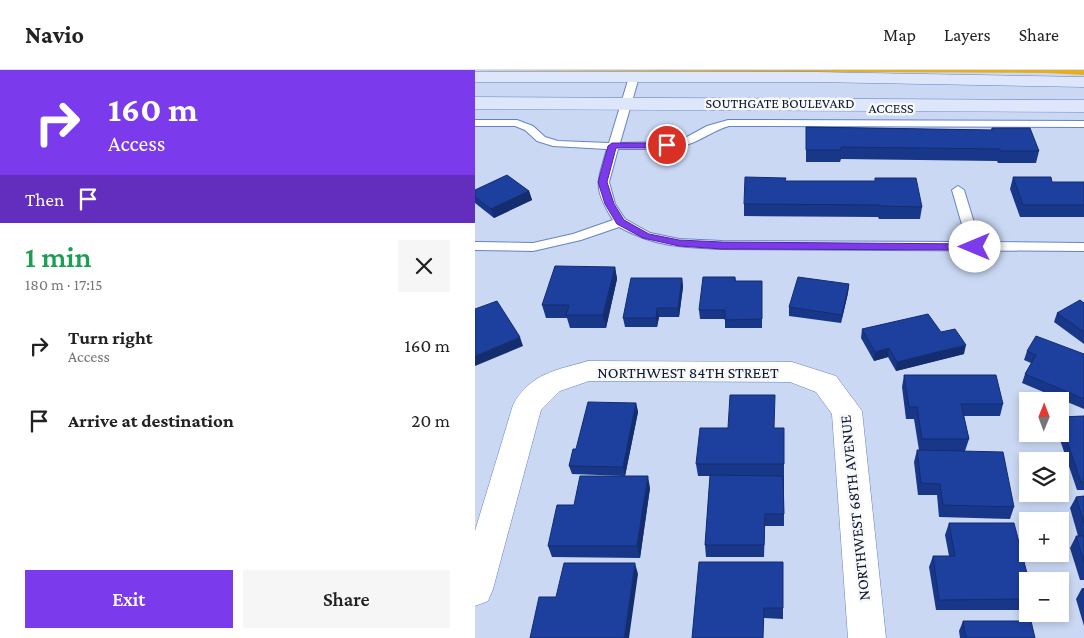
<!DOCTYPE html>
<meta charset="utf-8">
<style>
:root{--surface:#fff;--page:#f6f6f6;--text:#222;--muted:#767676;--line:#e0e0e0;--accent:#7c3aed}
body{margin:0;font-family:"Crimson Pro",serif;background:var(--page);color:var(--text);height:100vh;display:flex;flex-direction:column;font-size:19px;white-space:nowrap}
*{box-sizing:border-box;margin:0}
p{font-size:16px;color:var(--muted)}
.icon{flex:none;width:28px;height:28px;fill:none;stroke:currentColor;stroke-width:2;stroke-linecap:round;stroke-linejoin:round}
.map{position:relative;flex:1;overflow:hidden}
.side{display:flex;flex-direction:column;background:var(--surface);width:475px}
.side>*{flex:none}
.guide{background:#7c3aed;color:#fff;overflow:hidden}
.needle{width:32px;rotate:1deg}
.fabs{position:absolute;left:544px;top:322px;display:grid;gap:10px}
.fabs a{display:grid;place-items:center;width:50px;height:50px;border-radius:0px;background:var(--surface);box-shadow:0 2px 8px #0003;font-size:25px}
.pin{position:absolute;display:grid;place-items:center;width:42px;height:42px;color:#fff;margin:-21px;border:2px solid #fff;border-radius:50%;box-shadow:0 1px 5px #0007}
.me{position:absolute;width:55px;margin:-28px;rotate:270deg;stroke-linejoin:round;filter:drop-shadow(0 0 4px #0008)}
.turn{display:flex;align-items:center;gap:18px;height:105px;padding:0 25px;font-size:22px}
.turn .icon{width:65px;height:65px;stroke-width:2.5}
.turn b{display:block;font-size:35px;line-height:42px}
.then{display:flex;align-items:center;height:48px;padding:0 25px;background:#0003;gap:10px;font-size:19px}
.round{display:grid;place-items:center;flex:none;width:52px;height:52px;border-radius:0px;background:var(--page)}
.summary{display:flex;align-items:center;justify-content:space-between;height:85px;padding:0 25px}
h1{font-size:30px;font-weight:600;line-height:38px;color:#1e9e55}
.cta{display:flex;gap:10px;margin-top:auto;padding:10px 25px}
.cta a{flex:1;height:58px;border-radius:0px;background:var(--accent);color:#fff;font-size:20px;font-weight:600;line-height:58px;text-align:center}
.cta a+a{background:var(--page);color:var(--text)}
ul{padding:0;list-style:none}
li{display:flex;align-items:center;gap:15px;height:75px;padding:0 25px}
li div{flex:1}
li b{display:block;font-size:19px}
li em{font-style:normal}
header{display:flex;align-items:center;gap:30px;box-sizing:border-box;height:70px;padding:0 25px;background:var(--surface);border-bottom:1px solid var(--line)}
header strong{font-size:24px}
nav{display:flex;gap:28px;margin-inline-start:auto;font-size:18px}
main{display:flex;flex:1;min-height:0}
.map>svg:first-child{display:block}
.green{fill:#e5ae1f}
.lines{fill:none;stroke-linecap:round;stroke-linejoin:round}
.lane-casing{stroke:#6583c5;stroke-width:2}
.street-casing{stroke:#6583c5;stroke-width:1}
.secondary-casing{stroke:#6583c5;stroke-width:1}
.lane{fill:#fff;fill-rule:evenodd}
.street{fill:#fff;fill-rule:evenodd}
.secondary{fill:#dde6fa;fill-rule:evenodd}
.wall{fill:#193789}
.shaded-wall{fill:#142d6f}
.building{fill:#1d409f;stroke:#142d6f}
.route{fill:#7c3aed;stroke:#51269a}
.labels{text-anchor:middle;stroke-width:5;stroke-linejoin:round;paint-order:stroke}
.far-street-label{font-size:14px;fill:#0c1730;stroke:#f8f8f8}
.street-label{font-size:16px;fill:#0c1730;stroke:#f8f8f8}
</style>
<header>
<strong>Navio</strong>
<nav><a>Map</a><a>Layers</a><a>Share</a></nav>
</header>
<main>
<section class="side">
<div class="guide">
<div class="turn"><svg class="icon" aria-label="right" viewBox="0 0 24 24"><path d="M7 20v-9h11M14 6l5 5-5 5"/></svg><div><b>160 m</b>Access</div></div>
<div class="then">Then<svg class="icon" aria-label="arrive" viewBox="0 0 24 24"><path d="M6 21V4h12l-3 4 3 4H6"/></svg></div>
</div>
<div class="summary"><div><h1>1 min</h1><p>180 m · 17:15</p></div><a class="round"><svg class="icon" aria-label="close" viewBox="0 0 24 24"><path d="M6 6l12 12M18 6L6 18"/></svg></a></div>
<ul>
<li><svg class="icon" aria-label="right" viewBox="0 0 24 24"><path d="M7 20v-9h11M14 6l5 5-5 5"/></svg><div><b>Turn right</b><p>Access</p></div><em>160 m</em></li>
<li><svg class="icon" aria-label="arrive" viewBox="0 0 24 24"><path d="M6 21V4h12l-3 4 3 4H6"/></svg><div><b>Arrive at destination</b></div><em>20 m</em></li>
</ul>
<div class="cta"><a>Exit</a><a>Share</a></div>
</section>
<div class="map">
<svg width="609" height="568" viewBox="0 0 609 568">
<rect width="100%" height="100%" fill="#cad8f4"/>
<!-- green -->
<path class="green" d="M0,0H609V5L573,3Z"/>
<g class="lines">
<defs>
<path id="lane" d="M159,4L164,7L145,73L192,72L210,68L232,56L253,50L609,51V57L254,56C239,60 227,70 214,74C191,80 167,79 143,79L134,112L140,134L150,149L175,163L204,169L247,171L492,172L477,120L483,116L489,120L505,172L609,173V181L247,179C206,177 181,177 144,157L106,170L58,181L0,180V172L58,173L98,164L138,150C118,118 122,113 132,79L78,76L62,71L50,60L40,56H0V50H42L58,56L70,67L83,71L134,73L154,7Z"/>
<path id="street" d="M113,291L317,292L361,306L387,341L411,568H373L357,344L341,322L315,312L114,311L85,321L66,340L18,519L13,531L0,536V461L38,335C55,303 82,300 113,291Z"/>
<path id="secondary" d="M0,2H340L609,7V17L340,12H0Z
M0,27L609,30V42L0,39Z"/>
</defs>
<!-- lane casing -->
<use href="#lane" class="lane-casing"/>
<!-- street casing -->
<use href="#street" class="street-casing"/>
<!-- secondary casing -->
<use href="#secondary" class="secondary-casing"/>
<!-- lane -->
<use href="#lane" class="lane"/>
<!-- street -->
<use href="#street" class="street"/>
<!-- secondary -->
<use href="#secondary" class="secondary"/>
</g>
<!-- wall -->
<path class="wall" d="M331,57L516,60L517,58L564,81L561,93H523L522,91L366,89L365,92H331Z
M538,107L577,112H609V147H545L535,119Z
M400,108L447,137L445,149H404L403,147L269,146V134L310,111H400Z
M0,120L54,121L57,130L19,148L0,133Z
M140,197L142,209L131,258H95L92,248H71L67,235Z
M260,207L261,211H287V258H250V249H225L224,240Z
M207,208L208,217L204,247H184L182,257H150L148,248Z
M374,214L373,223L366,253L314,246V237Z
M609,233V274L579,252L582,243Z
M387,259L466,262L489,284L421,301L413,287L399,291L386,268Z
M552,281L609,284V339L547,313L550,304L556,293L549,290Z
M429,305L528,334L525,346H489L494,369L490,381L539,437L535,449L464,447L462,425H443L439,392L442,380H444L439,349H431L427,317Z
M161,333L163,342L150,406L97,404L94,396L101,379Z
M609,346V420H602L583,364H585V347Z
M300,358H309V456H290L289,487H231L230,475L235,406H223L221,394Z
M175,418L165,488L77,487L73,476L99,435Z
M609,426V510H605L595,478L601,466H603L595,438L601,427Z
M474,453L552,529V540H461L454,497L458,486H474L470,465Z
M308,492V549L289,548L217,568Z
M607,518H609V556L601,529Z
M488,551L560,568H485L484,561Z"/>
<!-- shaded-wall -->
<path class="shaded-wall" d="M54,121L57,130L19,148L16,139Z
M140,197L142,209L131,258L128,245Z
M207,208L208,217L204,247L203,238Z
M374,214L373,223L366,253L367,245Z
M182,238L184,247L182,257L181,248Z
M45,267L48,276L0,296V286Z
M491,275L489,284L421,301L422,292Z
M414,278L413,287L399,291L400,282Z
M161,333L163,342L150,406L148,397Z
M173,406L175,418L165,488L162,476Z
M160,493L163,504L154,568H149Z"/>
<!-- building -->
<path class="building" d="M331,57L517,60V58H555L564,81H525V79L366,77V80H331Z
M32,105L54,121L16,139L0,127V120Z
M270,107L311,108L310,111H400V108H441L447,137L405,136V135L269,134Z
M538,107H576L577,112H609V135H548Z
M80,196L140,197L128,245H91L94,235H67Z
M228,207H260V211H287V249L250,250V240H224Z
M323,207L374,214L367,245L314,237Z
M156,208H207L203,238H182L181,248H148Z
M605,230L609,233V262L582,243Z
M22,231L45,267L0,286V239Z
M453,244L466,262L480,259L491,275L422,292L414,278L400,282L387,259Z
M561,266L609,284V329L550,304L561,285L552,281Z
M429,305H521L528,334H486L494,369H447L442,337H434Z
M255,325H300L299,358H309V394H221L225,358H253Z
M113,332L161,333L148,397L94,396L98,379H101Z
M609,346V412H606L585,351V347Z
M442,380L528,382L539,437L468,435L465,414L446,413Z
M235,405L308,406L309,444H290L289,475H230Z
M105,406H173L162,476H73L82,435H99Z
M609,426V453L601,427Z
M474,453H539L554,511H552V529L464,530L458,486H480Z
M601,466H609V492Z
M224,492H308V538H289L288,568H217Z
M89,493H160L149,568H55L64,527H81Z
M488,551H556L560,568H491Z"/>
<!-- route -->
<path class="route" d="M137,73H192L196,75L192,78H141L132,112L139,134L149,150L174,164L204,170L247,172L500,174L504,177L500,180L247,179L204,176L168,168L142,154L130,134L123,112L133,76Z"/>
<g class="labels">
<!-- far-street labels -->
<g class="far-street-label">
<text x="305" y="38">SOUTHGATE BOULEVARD</text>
<text x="416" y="43">ACCESS</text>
</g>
<!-- street labels -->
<g class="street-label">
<text x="213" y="308">NORTHWEST 84TH STREET</text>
<text transform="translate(379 438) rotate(-96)" y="6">NORTHWEST 68TH AVENUE</text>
</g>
</g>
</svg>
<div class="fabs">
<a><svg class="needle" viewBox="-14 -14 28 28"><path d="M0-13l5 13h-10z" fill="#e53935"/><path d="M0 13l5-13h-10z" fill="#767676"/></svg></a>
<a><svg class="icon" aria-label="layers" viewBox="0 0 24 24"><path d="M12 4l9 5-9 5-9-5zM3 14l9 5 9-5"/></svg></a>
<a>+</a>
<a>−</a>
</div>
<div class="pin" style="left:192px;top:75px;background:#d93025"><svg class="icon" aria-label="arrive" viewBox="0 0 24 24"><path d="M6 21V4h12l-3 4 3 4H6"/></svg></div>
<svg class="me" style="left:500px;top:177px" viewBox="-20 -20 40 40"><circle r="19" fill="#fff"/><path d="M0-13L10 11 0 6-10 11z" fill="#7c3aed"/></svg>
</div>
</main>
